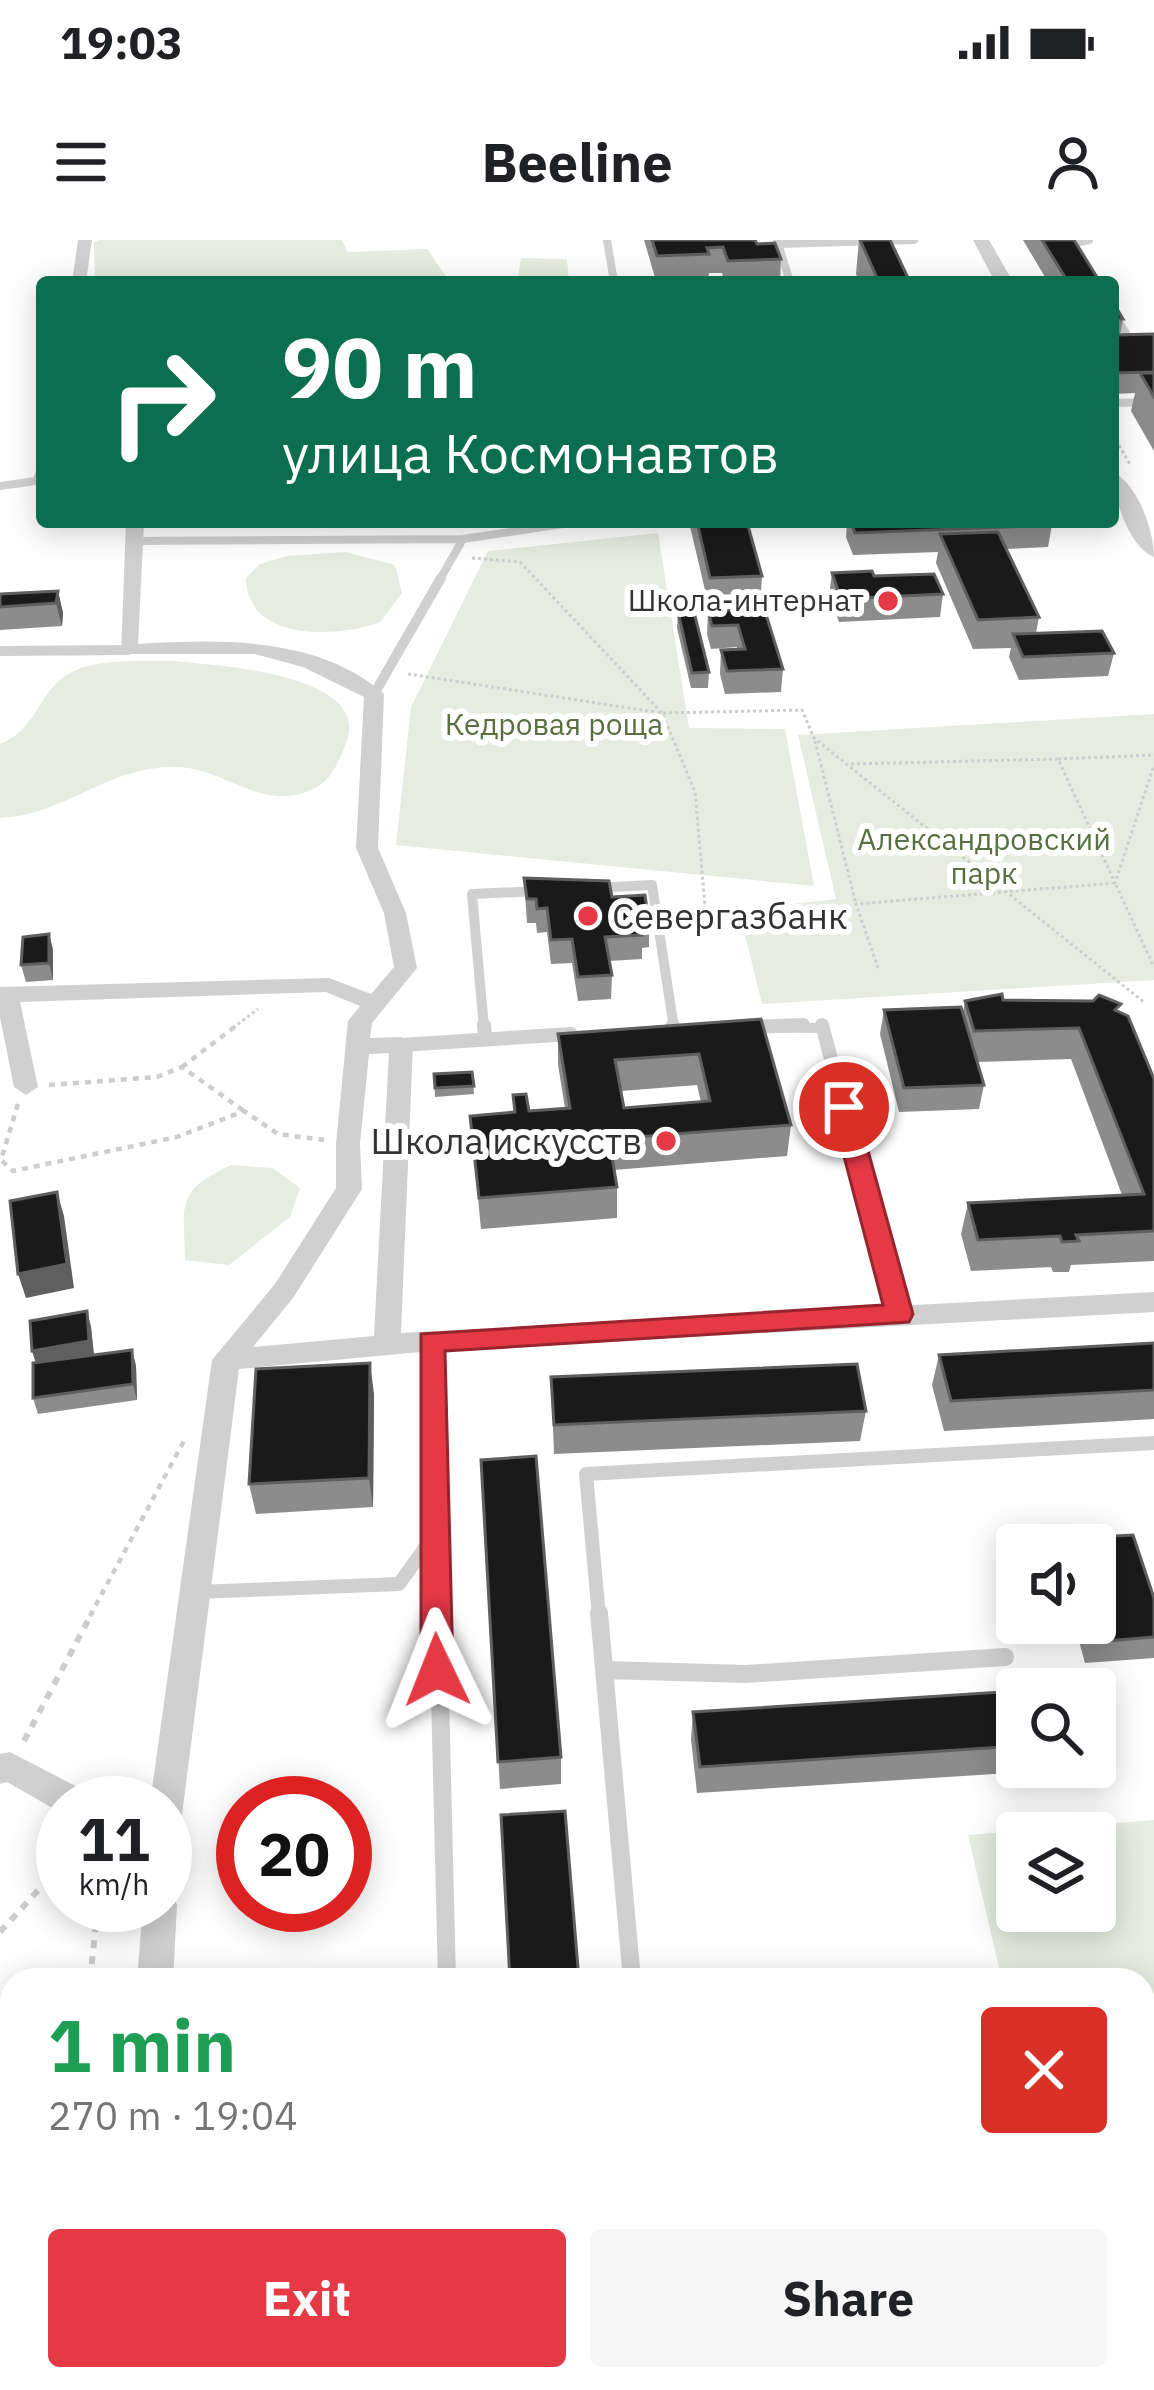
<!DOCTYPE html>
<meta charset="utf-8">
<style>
:root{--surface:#fff;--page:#f6f6f6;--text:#202124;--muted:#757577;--accent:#e63946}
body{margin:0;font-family:"IBM Plex Sans",sans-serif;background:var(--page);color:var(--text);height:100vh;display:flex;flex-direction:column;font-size:45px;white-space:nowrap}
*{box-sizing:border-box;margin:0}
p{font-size:39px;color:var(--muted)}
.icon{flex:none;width:66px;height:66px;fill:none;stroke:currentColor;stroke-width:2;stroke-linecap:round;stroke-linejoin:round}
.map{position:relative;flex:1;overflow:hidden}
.side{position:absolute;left:0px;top:1728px;width:1155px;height:423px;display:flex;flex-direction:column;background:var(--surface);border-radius:36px 36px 0 0;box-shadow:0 6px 30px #0003}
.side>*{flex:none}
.hud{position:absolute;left:36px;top:36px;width:1083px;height:252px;border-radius:12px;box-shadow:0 6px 30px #0003;background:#0b6e4f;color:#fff;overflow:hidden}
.controls{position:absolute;left:996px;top:1284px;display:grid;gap:24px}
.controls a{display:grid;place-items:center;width:120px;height:120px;border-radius:12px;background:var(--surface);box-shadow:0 6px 30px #0003;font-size:60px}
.speed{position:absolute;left:36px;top:1536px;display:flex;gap:24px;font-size:60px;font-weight:700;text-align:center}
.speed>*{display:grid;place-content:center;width:156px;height:156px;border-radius:50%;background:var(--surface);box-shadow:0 6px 30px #0003;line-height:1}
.speed small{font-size:30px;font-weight:400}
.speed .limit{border:18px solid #d22;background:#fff;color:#111}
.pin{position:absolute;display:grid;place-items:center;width:102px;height:102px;color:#fff;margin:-51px;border:6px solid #fff;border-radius:50%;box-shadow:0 3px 12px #0007}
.me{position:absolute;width:132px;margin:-66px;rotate:358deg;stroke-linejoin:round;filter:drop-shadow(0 0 9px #0008)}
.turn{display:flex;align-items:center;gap:42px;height:252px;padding:0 48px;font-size:54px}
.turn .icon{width:156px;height:156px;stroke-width:2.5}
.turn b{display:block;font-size:84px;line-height:102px}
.round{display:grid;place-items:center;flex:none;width:126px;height:126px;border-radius:12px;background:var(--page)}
.head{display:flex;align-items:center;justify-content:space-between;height:204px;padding:0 48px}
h1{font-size:72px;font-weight:700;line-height:90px;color:#1e9e55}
.primary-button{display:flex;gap:24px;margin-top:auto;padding:24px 48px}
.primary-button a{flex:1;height:138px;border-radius:12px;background:var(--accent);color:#fff;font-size:48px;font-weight:700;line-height:138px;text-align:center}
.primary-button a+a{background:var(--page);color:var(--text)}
.status{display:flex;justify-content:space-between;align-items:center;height:84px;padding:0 60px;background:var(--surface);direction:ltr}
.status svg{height:33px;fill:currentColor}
header{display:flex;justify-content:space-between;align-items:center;height:156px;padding:0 48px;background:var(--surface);font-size:54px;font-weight:700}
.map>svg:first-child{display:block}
.green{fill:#e6ecdf;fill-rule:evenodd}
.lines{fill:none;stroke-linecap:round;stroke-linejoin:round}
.path-far2{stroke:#cdcdcd;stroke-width:3;stroke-dasharray:3 3;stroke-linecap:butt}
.path-far1{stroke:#cdcdcd;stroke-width:4.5;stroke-dasharray:6 6;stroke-linecap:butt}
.path{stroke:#cdcdcd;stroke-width:6;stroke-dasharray:8 8;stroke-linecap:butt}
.service-far3{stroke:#d0d0d0;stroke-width:8}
.service-far2{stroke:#d0d0d0;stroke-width:10}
.service-far1{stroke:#d0d0d0;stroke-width:14}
.service{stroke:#d0d0d0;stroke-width:18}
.minor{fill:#d0d0d0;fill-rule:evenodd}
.tertiary{fill:#d0d0d0;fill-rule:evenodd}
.wall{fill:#8c8c8c;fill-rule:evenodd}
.shaded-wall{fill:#5f5f5f}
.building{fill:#1a1a1a;stroke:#5f5f5f;stroke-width:3;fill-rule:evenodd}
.route{fill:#e63946;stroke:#96252e;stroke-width:3}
.poi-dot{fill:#e63946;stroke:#fff;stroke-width:4.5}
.labels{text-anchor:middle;stroke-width:12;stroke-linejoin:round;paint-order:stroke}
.far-poi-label{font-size:30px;fill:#333;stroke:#fff;text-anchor:end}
.far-park-label{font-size:30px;fill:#56703f;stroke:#fff}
.poi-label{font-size:36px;fill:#333;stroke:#fff;text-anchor:start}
</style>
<div class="status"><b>19:03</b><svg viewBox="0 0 49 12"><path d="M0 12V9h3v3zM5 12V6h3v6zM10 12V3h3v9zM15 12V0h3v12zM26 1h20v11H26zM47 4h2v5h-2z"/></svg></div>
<header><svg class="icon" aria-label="menu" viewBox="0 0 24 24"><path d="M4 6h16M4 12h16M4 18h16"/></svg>Beeline<svg class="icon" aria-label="person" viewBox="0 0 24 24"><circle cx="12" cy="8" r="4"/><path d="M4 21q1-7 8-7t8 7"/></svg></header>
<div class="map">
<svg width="1154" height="2150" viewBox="0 0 1154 2150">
<rect width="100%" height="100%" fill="#fff"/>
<!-- green -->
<path class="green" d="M99,0H342L348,12L427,9L450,42H95L94,2Z
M521,18L567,19L569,42H463L518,37Z
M658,293L689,488L785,489L814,646L396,605L411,467L488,311Z
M346,312L395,325L402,353L380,382C337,398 247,402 246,338L260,324L287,316Z
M173,421C213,425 378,433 345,506C338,523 331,541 313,549C262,574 224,526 174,527C105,527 66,575 0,578V504C31,491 33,471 52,448C78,415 135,422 173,421Z
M1154,474V740L762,764L739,670L836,659L798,495Z
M231,925L272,928L300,948L290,977L229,1025L185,1020C184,962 175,952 231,925Z
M1154,1580V1984L1143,1985V1740H1002L968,1595ZM1017,1593H1095V1671H1017Z"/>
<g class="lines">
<!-- path-far2 -->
<path class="path-far2" d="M1113,195L1131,226
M472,318L520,322L662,473L695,552L707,689
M408,434L662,473L802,470L814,498L1145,763
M815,501L856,664
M1058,519L1154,515
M851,524L1058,519L1115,643L1154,525
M878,728L856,664L1115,643L1154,727
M233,788L258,769"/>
<!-- path-far1 -->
<path class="path-far1" d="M182,827L237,785
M49,845L157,837L182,827L244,871
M18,864L1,920L13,931L177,897L244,871L278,894L324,900
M90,1376L185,1199"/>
<!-- path -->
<path class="path" d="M24,1501L92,1373
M0,1692L63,1623
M90,1740L98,1665
M46,2150L47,2139"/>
<!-- service-far3 -->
<path class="service-far3" d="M607,0L614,42
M777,0L790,42
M1089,0L1071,4L1095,42
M779,4L914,0
M1113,72L1135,108
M1113,163L1154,162
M0,246L36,241L42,227
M133,301L463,299
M439,341L463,299L577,282"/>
<!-- service-far2 -->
<path class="service-far2" d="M0,411L128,410
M374,454L441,338
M593,648L652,645L674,788
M749,787L823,788
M484,788L472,654L541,651"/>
<!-- service-far1 -->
<path class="service-far1" d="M484,785L485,797
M673,785L674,790
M822,785L899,1074
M749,787L803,785
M401,805L571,794
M431,1101L438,1376
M196,1352L399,1344L432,1298
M599,1376L586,1234L1154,1203"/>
<!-- service -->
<path class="service" d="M438,1373L447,1740
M599,1373L632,1740
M605,1430L746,1434L1005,1417
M459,2139L460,2150
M666,2139L667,2150
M270,2150L344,2145L351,2139"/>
<!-- minor -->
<path class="minor" d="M78,0H92L86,42H72Z
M126,282H144L138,404C218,399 319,396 384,454L378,608L406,673L417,728L372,783L370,798L401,797L413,805L401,1093L1154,1052V1072L431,1111L239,1129L182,1575L177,1586L165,1590V1563H150L212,1120L275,1044L336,948V904L348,781L360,766L326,752L20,762L38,847L26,855L14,847L0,777V747L329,738L371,754L394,727L384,673L356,608L364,457L303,427L255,414H121ZM389,813L374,1096L253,1107L293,1058L362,949L360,904L369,814Z
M10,1512L87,1552L92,1563H63V1574L7,1542L0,1544V1514Z
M165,1650L172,1653L177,1665L173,1740H137L143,1665H165Z
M111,2139H151L150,2150H110Z"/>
<!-- tertiary -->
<path class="tertiary" d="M973,0H989L1013,42H995Z
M1113,232C1138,244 1154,291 1154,317C1129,307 1113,258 1113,232Z"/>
</g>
<!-- wall -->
<path class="wall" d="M644,0H755L757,4L781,19L780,42H725L722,33H709L708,40L656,41Z
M859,0H890L910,42H859L856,34Z
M1023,0H1074L1100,42H1048Z
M1113,62L1123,79L1120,95L1154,94V211L1131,171L1135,153L1113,154Z
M689,282H747L762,336L760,366L709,367Z
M847,282H1051L1052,285L1048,307L1006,309L1039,377L1036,393L1114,413L1108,436L1019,440L1009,417L1011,408L973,409L936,323L938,312L853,315L846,297Z
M832,333L874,336L943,354L940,377L839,382L829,355Z
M58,351L63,373L62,386L0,390V354Z
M764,368L783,429L781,452L725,454L720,434L721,410H737V407L711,409L707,394L708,371Z
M678,372L709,432L708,448H691L677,388Z
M524,638L612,657L649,683V707L642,708V719L609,721L612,735L611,759L578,761L572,723L551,724L547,692L537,693L536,683H527Z
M49,694L53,710V740L26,742L21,725Z
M1003,760L1118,772L1154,839V1021L1071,1025L1069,1032H1053L1051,1027L971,1031L961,994L968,963L1122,955L1071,819L977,822L984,845L979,869L899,872L880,794L884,770L963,773L965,761Z
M761,779L791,885L787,916L614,930L617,947V978L481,989L470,876L513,872V855L529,871L565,868L558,825V794ZM697,845L701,862L624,868L621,851Z
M472,832L474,854L435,857L434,834Z
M87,1071L91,1087L94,1115L132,1110L136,1126L137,1160L38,1174L33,1158L36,1123Z
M1154,1103V1179L944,1191L932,1145L939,1115Z
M551,1137L866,1171L860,1201L554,1214Z
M374,1154L373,1267L256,1274L249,1244Z
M481,1220L561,1517V1544L500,1549Z
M1133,1295L1154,1358V1418L1085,1423L1074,1383H1095V1305H1061L1063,1299Z
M1017,1451V1527H1059L1057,1530L697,1553L691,1499L693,1472Z
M739,2139H1143L1154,2150H740Z"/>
<!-- shaded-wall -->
<path class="shaded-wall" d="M58,351L63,373L62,386L56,363Z
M49,694L53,710V740L49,723Z
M57,952L64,976L74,1048L26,1058L18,1034Z
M87,1071L91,1087L94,1116L37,1127L32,1111Z
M132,1110L136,1126L137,1160L133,1144Z
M370,1123L374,1154L373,1267L369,1238Z"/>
<!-- building -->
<path class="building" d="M652,0H755L757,4L775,3L781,19L728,21L723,7L707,8L709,14L657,16Z
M860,0H890L910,42H879Z
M1042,0H1074L1100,42H1068Z
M1113,62L1123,79H1113Z
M1154,94V132L1114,133L1113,95Z
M1140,133H1154V157Z
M697,282H747L762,336L710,338Z
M851,282H1051L1052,285L855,293Z
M998,292L1039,377L978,380L940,294Z
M872,331L874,336L934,334L943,354L841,359L832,333Z
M58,351L56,363L0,367V354Z
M764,368L783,429L727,431L721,410L745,409L738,385L712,386L708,371Z
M678,372H694L709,432L692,433Z
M1102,391L1114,413L1023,417L1013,394Z
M524,638L609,641L612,657L645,655L649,683L640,684L642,695L605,697L612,735L578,737L572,699L551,700L547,668L537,669L536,659H527Z
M49,694V723L21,725L23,697Z
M1002,754L1003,760L1093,761L1099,755L1121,764L1115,770L1128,776L1154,839V991L1076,995L1079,1001L1062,1002L1060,996L978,1000L968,963L1144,954L1079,788L974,791L965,761Z
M961,767L984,845L904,848L884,770Z
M761,779L791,885L609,899L617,947L479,958L470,876L515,872L513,855L526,854L529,871L570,868L558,794ZM699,814L710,861L624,868L615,820Z
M472,832L474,846L435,848L434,834Z
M57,952L67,1024L18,1034L10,961Z
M87,1071L89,1101L32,1111L30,1081Z
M1154,1103V1150L951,1161L939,1115Z
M132,1110L133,1144L33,1158V1123Z
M370,1123L369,1238L249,1244L256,1129Z
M857,1124L866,1171L554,1185L551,1137Z
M536,1216L561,1517L498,1522L481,1220Z
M1133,1295L1154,1358V1397L1094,1402L1088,1383H1095V1305H1065L1063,1299Z
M1017,1451V1506L700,1527L693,1472Z
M565,1571L579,1740H510L501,1575Z
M343,1735V1740H288Z
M1154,2096V2150H746L745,2139H1143V2097Z
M533,2139H611L612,2150H534Z"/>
<!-- route -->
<path class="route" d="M844,858L856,867L913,1074L909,1082L445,1111L453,1430L448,1440L437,1444L426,1440L421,1430V1094L883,1065L831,867Z"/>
<!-- markers -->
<g class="poi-dot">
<circle cx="888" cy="361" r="12"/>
<circle cx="588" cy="676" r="12"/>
<circle cx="666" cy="901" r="12"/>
</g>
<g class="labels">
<!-- far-poi labels -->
<g class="far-poi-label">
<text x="864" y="371">Школа-интернат</text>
</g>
<!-- far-park labels -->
<g class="far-park-label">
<text x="554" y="495">Кедровая роща</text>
<text x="984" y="610">Александровский<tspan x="984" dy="34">парк</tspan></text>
</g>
<!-- poi labels -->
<g class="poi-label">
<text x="612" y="689">Севергазбанк</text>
<text x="642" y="914" text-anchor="end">Школа искусcтв</text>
</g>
</g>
</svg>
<div class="controls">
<a><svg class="icon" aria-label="sound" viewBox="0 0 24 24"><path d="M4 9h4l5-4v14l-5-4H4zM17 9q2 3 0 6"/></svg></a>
<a><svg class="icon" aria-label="search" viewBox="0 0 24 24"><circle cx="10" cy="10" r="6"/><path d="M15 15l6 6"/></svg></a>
<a><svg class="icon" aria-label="layers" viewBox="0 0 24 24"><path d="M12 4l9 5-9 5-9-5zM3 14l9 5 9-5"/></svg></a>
</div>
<div class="speed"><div>11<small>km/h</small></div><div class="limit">20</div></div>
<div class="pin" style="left:844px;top:867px;background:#d93025"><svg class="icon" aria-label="arrive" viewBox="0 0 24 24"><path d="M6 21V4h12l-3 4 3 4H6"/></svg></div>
<svg class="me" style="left:437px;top:1430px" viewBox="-20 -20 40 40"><path d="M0-17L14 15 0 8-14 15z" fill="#e63946" stroke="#fff" stroke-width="4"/></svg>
<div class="hud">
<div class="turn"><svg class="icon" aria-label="right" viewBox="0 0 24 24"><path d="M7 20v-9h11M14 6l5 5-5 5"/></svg><div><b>90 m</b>улица Космонавтов</div></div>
</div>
<section class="side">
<div class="head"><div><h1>1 min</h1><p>270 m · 19:04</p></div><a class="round" style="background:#d93025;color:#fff"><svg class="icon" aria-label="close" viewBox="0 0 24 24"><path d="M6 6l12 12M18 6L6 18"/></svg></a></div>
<div class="primary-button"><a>Exit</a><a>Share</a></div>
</section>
</div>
